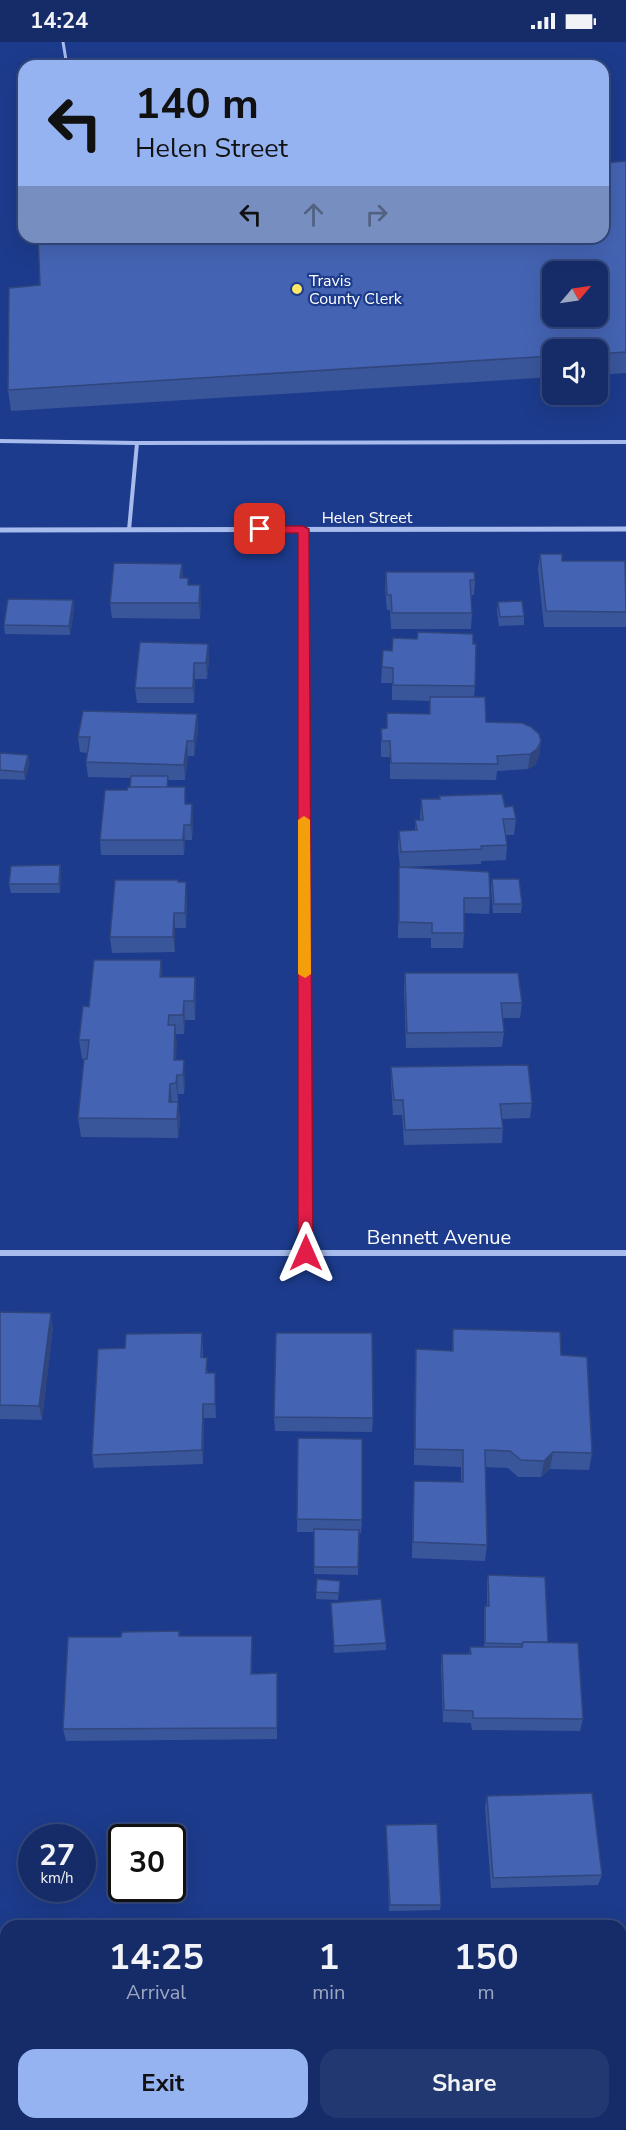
<!DOCTYPE html>
<style>
:root{--surface:#152c69;--page:#223871;--text:#f1f3f6;--muted:#9da7c0;--line:#34487d;--accent:#95b2f1}
body{margin:0;font-family:"Nunito Sans",sans-serif;background:var(--page);color:var(--text);height:100vh;display:flex;flex-direction:column;font-size:22px;white-space:nowrap}
*{box-sizing:border-box;margin:0}
p{font-size:20px;color:var(--muted)}
.icon{flex:none;width:33px;height:33px;fill:none;stroke:currentColor;stroke-width:2;stroke-linecap:round;stroke-linejoin:round}
.map{position:relative;flex:1;overflow:hidden}
.drawer{position:absolute;left:0px;top:1878px;width:627px;height:210px;display:flex;flex-direction:column;background:var(--surface);border-radius:18px 18px 0 0;box-shadow:0 6px 24px #0002,0 0 0 2px var(--line)}
.drawer>*{flex:none}
.hud{position:absolute;left:18px;top:18px;width:591px;height:183px;border-radius:18px;box-shadow:0 6px 24px #0002,0 0 0 2px var(--line);background:#95b2f1;color:#111;overflow:hidden}
.needle{width:39px;rotate:61deg}
.fabs{position:absolute;left:542px;top:219px;display:grid;gap:12px}
.fabs a{display:grid;place-items:center;width:66px;height:66px;border-radius:12px;background:var(--surface);box-shadow:0 6px 24px #0002,0 0 0 2px var(--line);font-size:30px}
.speed{position:absolute;left:18px;top:1782px;display:flex;gap:12px;font-size:30px;font-weight:700;text-align:center}
.speed>*{display:grid;place-content:center;width:78px;height:78px;border-radius:50%;background:var(--surface);box-shadow:0 6px 24px #0002,0 0 0 2px var(--line);line-height:1}
.speed small{font-size:15px;font-weight:400}
.speed .limit{border:3px solid #111;border-radius:9px;background:#fff;color:#111}
.pin{position:absolute;display:grid;place-items:center;width:51px;height:51px;color:#fff;margin:-26px;border-radius:12px;box-shadow:0 3px 9px #0006}
.me{position:absolute;width:66px;margin:-33px;rotate:0deg;stroke-linejoin:round;filter:drop-shadow(0 0 4px #0008)}
.turn{display:flex;align-items:center;gap:21px;height:126px;padding:0 18px;font-size:27px}
.turn .icon{width:78px;height:78px;stroke-width:2.5}
.turn b{display:block;font-size:42px;line-height:51px}
.lanes{display:flex;align-items:center;height:57px;padding:0 18px;background:#0003;justify-content:center;gap:30px;direction:ltr}
.lanes .off{opacity:.35}
.eta{display:flex;justify-content:space-evenly;align-items:center;height:102px;text-align:center}
.eta b{font-size:36px;font-weight:700;line-height:42px}
.action{display:flex;gap:12px;margin-top:auto;padding:12px 18px}
.action a{flex:1;height:69px;border-radius:18px;background:var(--accent);color:#111;font-size:24px;font-weight:700;line-height:69px;text-align:center}
.action a+a{background:var(--page);color:var(--text)}
.status{display:flex;justify-content:space-between;align-items:center;height:42px;padding:0 30px;background:var(--surface);direction:ltr}
.status svg{height:16px;fill:currentColor}
.map>svg:first-child{display:block}
.lines{fill:none;stroke-linecap:round;stroke-linejoin:round}
.lane-far1{stroke:#a7bced;stroke-width:3}
.lane{stroke:#a7bced;stroke-width:4}
.street-far1{stroke:#a7bced;stroke-width:5}
.street{stroke:#a7bced;stroke-width:6}
.wall{fill:#3a569a}
.shaded-wall{fill:#30467d}
.building{fill:#4464b3;stroke:#30467d;stroke-width:1.5;fill-rule:evenodd}
.route{fill:#e11d48;stroke:#92132f;stroke-width:1.5}
.slow{fill:#f59e0b}
.poi-dot{fill:#fde965;stroke:#1c3b8c;stroke-width:2}
.labels{text-anchor:middle;stroke-width:4.5;stroke-linejoin:round;paint-order:stroke}
.far-poi-label{font-size:16px;fill:#fff;stroke:#1c3b8c;text-anchor:start}
.far-street-label{font-size:16px;fill:#fff;stroke:#1c3b8c}
.street-label{font-size:20px;fill:#fff;stroke:#1c3b8c}
</style>
<div class="status"><b>14:24</b><svg viewBox="0 0 49 12"><path d="M0 12V9h3v3zM5 12V6h3v6zM10 12V3h3v9zM15 12V0h3v12zM26 1h20v11H26zM47 4h2v5h-2z"/></svg></div>
<div class="map">
<svg width="626" height="2088" viewBox="0 0 626 2088">
<rect width="100%" height="100%" fill="#1c3b8c"/>
<g class="lines">
<!-- lane-far1 -->
<path class="lane-far1" d="M63,0L67,24"/>
<!-- lane -->
<path class="lane" d="M0,399L137,401
M129,488L137,401L626,400"/>
<!-- street-far1 -->
<path class="street-far1" d="M303,487L304,823
M0,488L626,487"/>
<!-- street -->
<path class="street" d="M304,821L306,1211
M0,1211H626"/>
</g>
<!-- wall -->
<path class="wall" d="M626,119V331L597,333V308H552V335L11,369L8,348L40,243Z
M540,512L562,519L626,522V585H544L538,527Z
M182,522L183,536L201,559L200,577L112,576L110,561Z
M386,530L475,538L474,553H471L472,571L471,587H391L390,568H387L385,546Z
M73,558L74,567L70,593L5,592L4,583Z
M498,560L524,574V583L499,584L497,569Z
M208,602L209,618L207,637H195L194,661H137L135,646Z
M383,608L475,644L474,655L486,680L541,699L539,714L535,723L528,727L497,729L496,738L390,737V715H381V687L387,686V671L429,672L430,659L392,658V641H381Z
M197,672L198,688L194,714H188L185,738H168V745L186,762L193,777L192,798H185L184,813H101L100,798L130,745L131,736L88,735L86,720L87,711L80,710L78,695Z
M0,711L28,713L29,722L25,738L0,737Z
M439,754L505,765L516,777L514,793H506L507,803L506,818L481,819V822L400,825L398,805L399,789H415V778H420L421,757H439Z
M60,823L61,832L60,851H11L9,842Z
M399,825L490,856L489,872L464,871V891L463,906H431V896H398Z
M492,837L522,862L521,871H493L491,846Z
M178,840L187,855L186,886H175V910L112,911L110,895Z
M161,918L162,935H195L196,954L195,978H185L184,992H176V1018L185,1037L184,1052H178V1060L180,1079L178,1096L81,1095L78,1076L84,1017H82L79,998L89,965Z
M405,931L522,961L520,976H503L504,990L502,1005L406,1006L404,946Z
M391,1025L532,1061L530,1076L502,1077L503,1086L502,1101L404,1103L402,1073H393L391,1040Z
M0,1270L53,1285L42,1378L0,1377Z
M453,1287L561,1313L592,1411L589,1428L550,1427L541,1435H518L508,1426L485,1425L487,1503L485,1519L412,1516L413,1455L414,1439L461,1440V1425L414,1423L415,1325L416,1307L452,1309Z
M202,1291L203,1315L208,1331L216,1345V1376H204L203,1422L94,1426L92,1413L125,1306Z
M274,1375L373,1376L372,1390L275,1389Z
M298,1396L362,1478L361,1491H359L358,1533L314,1532V1490H297Z
M488,1533L548,1600L583,1677L580,1689L472,1688L471,1681L443,1680L441,1624L442,1612H469L470,1605H484V1571L485,1564H487V1540Z
M317,1537L340,1539L338,1558L316,1557Z
M331,1561L386,1601V1608L334,1611Z
M179,1594L252,1606V1632L277,1631V1697L66,1699L63,1687Z
M487,1754L602,1833L598,1843L491,1846L485,1765Z
M386,1783L441,1863L440,1868L389,1869Z
M621,1960L626,1996V2015L624,2020H621Z"/>
<!-- shaded-wall -->
<path class="shaded-wall" d="M182,522L183,537L180,536Z
M200,543L201,559L200,577L199,561Z
M73,558L74,567L70,593L69,584Z
M208,602L209,618L207,637L206,621Z
M194,621L195,637L194,661L193,646Z
M197,672L198,688L194,714V699Z
M187,699L188,714L185,738L184,723Z
M541,699L539,714L535,723L528,727L530,712Z
M28,713L29,722L25,738L24,730Z
M192,762L193,777L192,798L191,783Z
M184,783L185,798L184,813L183,798Z
M60,823L61,832L60,851L59,842Z
M186,840L187,855L186,886L185,871Z
M174,871L175,886V910L173,895Z
M161,918L163,938L160,935Z
M195,935L196,954L195,978L194,959Z
M184,959L185,978L184,992L183,973Z
M175,983L177,1002L175,1037L174,1018Z
M184,1018L185,1037L184,1052L183,1033Z
M177,1033L178,1052V1060L176,1041Z
M170,1042L172,1060L170,1078L169,1060Z
M178,1060L180,1079L178,1096L177,1077Z
M51,1271L53,1285L42,1378L39,1364Z
M215,1331L216,1345V1376L215,1362Z
M203,1362L204,1376L203,1422L202,1408Z
M553,1410L550,1427L541,1435L544,1419Z"/>
<!-- building -->
<path class="building" d="M626,119V310L597,312V308H552V314L8,348L9,246L40,243L38,195H603V121ZM552,230H597V274H552Z
M540,512H562V519H625L626,570L546,569Z
M114,521L182,522L180,536H188V543H200L199,561H110Z
M386,530H474L475,538H470L472,571H392L391,553H387Z
M8,557L73,558L69,584L4,583Z
M522,559L524,574L500,575L498,560Z
M418,590L473,592V602H476L475,644L393,643V626L382,625L383,608L392,609L393,596L417,597Z
M140,600L208,602L206,621H194L193,646H135Z
M430,655H485L486,680L522,681L531,685L539,692L541,699L537,707L530,712L497,714L498,722L391,721L390,699H382L381,687L387,686V671L430,672Z
M83,669L197,672L194,699H187L184,723L86,720L90,695H78Z
M0,711L28,713L24,730L0,728Z
M131,734H168L167,745H130Z
M128,745H185V762H192L191,783H184L183,798H100L105,748H127Z
M502,752L505,765L513,764L516,777H503L507,803L481,804L482,807L401,810L399,789L417,788L415,778H423L421,757H440L439,754Z
M60,823L59,842H9L11,824Z
M399,825L489,830L490,856H464V891H432V881L399,880Z
M492,837H519L522,862H494Z
M115,838H178V840H186L185,871H174L173,895H110Z
M94,918H161L160,935H195L194,959H184L183,973H169L168,983H175L174,1018H184L183,1033H177L176,1041L170,1042L169,1060H178L177,1077L78,1076L84,1017H87L89,998H79L83,964L89,965Z
M405,931H518L522,961H501L504,990L407,991Z
M528,1023L532,1061L500,1062L503,1086L405,1088L403,1058H394L391,1025Z
M0,1270L51,1271L39,1364L0,1363Z
M453,1287L560,1290L561,1313L587,1315L592,1411L553,1410L544,1419L521,1418L510,1409L485,1408L487,1503L413,1500L414,1439L463,1440V1408L415,1407L416,1307L453,1309Z
M202,1291L201,1315L207,1316L206,1331H215V1362H203L202,1408L92,1413L98,1307L125,1306L126,1292Z
M276,1291H372L373,1376L274,1375Z
M298,1396L362,1397V1478L297,1477Z
M314,1487L359,1488L358,1525H314Z
M488,1533L545,1535L548,1600H523L522,1602L485,1601V1564H489Z
M317,1537L340,1539L339,1551L316,1550Z
M381,1557L386,1601L334,1604L331,1561Z
M179,1589V1594H252L251,1632L277,1631V1686L63,1687L68,1595H121L122,1590Z
M523,1600L578,1601L583,1677L473,1676V1669L444,1668L442,1612H471L470,1605H522Z
M592,1751L602,1833L493,1836L487,1754Z
M437,1782L441,1863H390L386,1783Z
M621,1960H623L626,1996V2011H621Z"/>
<!-- route -->
<path class="route" d="M303,484L309,487L313,1211L311,1216H301L298,1211V491H260L255,487L260,484Z"/>
<!-- slow -->
<path class="slow" d="M304,774L310,778L311,932L305,936L298,932V778Z"/>
<!-- markers -->
<circle class="poi-dot" cx="297" cy="247" r="6"/>
<g class="labels">
<!-- far-poi labels -->
<g class="far-poi-label">
<text x="309" y="244">Travis<tspan x="309" dy="18">County Clerk</tspan></text>
</g>
<!-- far-street labels -->
<g class="far-street-label">
<text x="367" y="481">Helen Street</text>
</g>
<!-- street labels -->
<g class="street-label">
<text x="439" y="1202">Bennett Avenue</text>
</g>
</g>
</svg>
<div class="fabs">
<a><svg class="needle" viewBox="-14 -14 28 28"><path d="M0-13l5 13h-10z" fill="#e53935"/><path d="M0 13l5-13h-10z" fill="#9da7c0"/></svg></a>
<a><svg class="icon" aria-label="sound" viewBox="0 0 24 24"><path d="M4 9h4l5-4v14l-5-4H4zM17 9q2 3 0 6"/></svg></a>
</div>
<div class="speed"><div>27<small>km/h</small></div><div class="limit">30</div></div>
<div class="pin" style="left:260px;top:487px;background:#d93025"><svg class="icon" aria-label="arrive" viewBox="0 0 24 24"><path d="M6 21V4h12l-3 4 3 4H6"/></svg></div>
<svg class="me" style="left:306px;top:1211px" viewBox="-20 -20 40 40"><path d="M0-17L14 15 0 8-14 15z" fill="#e11d48" stroke="#fff" stroke-width="4"/></svg>
<div class="hud">
<div class="turn"><svg class="icon" aria-label="left" viewBox="0 0 24 24"><path d="M17 20v-9H6M10 6l-5 5 5 5"/></svg><div><b>140 m</b>Helen Street</div></div>
<div class="lanes"><svg class="icon" aria-label="left" viewBox="0 0 24 24"><path d="M17 20v-9H6M10 6l-5 5 5 5"/></svg><svg class="icon off" aria-label="ahead" viewBox="0 0 24 24"><path d="M12 20V5M6 11l6-6 6 6"/></svg><svg class="icon off" aria-label="right" viewBox="0 0 24 24"><path d="M7 20v-9h11M14 6l5 5-5 5"/></svg></div>
</div>
<section class="drawer">
<div class="eta">
<div><b>14:25</b><p>Arrival</p></div>
<div><b>1</b><p>min</p></div>
<div><b>150</b><p>m</p></div>
</div>
<div class="action"><a>Exit</a><a>Share</a></div>
</section>
</div>
